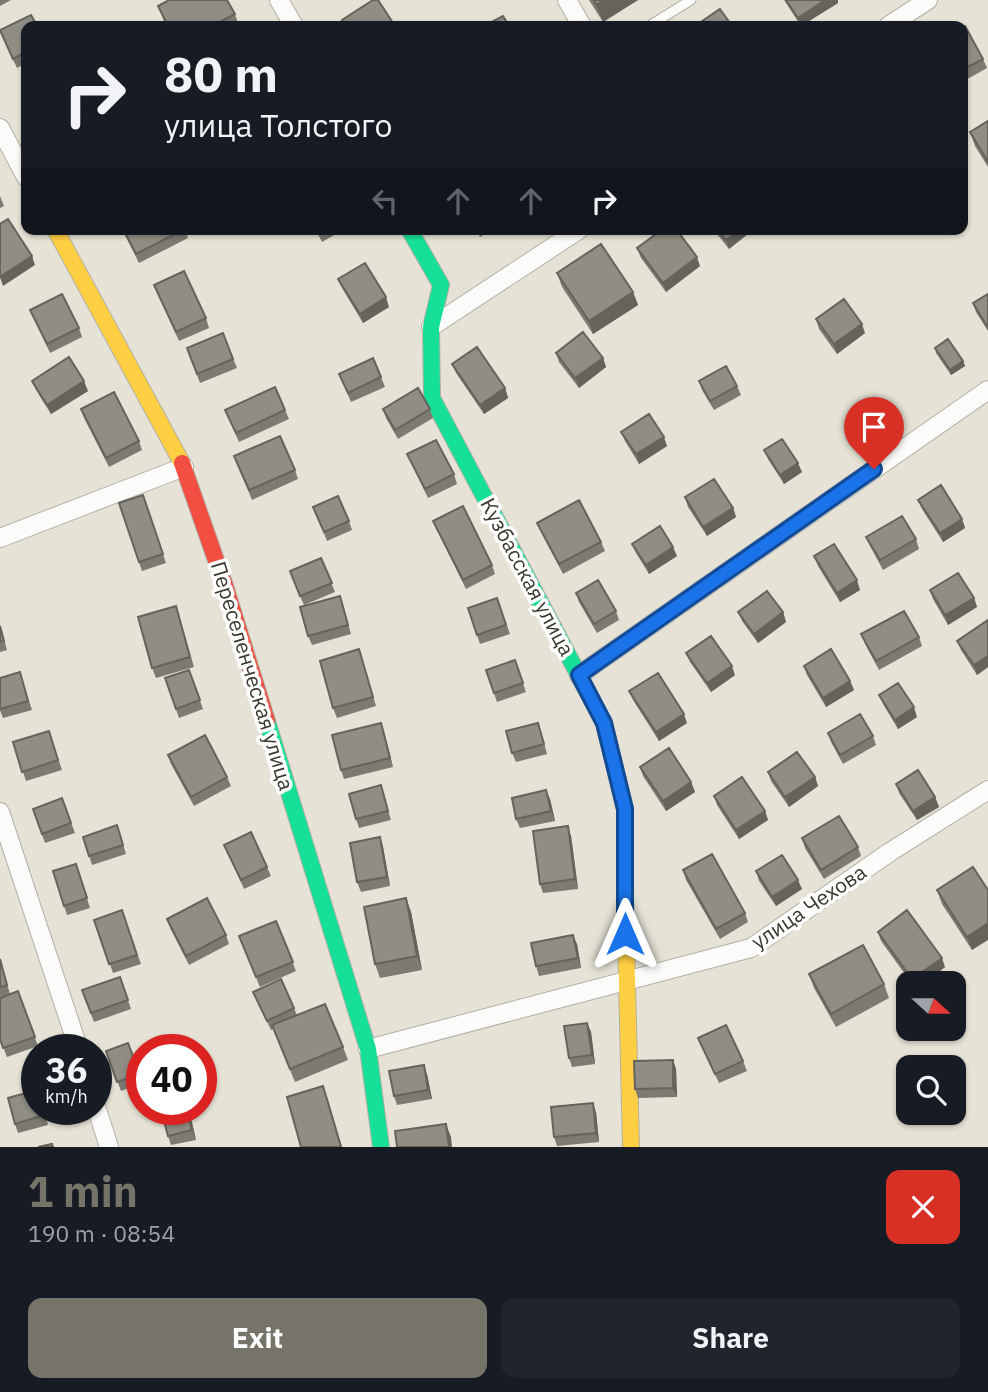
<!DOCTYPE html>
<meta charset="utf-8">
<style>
:root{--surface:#171b24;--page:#20242c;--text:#f1f3f6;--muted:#9ea1a6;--accent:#767469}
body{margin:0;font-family:"IBM Plex Sans",sans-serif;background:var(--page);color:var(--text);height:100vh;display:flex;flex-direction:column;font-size:26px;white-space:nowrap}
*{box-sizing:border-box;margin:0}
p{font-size:23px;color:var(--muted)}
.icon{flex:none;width:38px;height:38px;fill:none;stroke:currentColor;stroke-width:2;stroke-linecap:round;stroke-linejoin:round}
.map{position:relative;height:1147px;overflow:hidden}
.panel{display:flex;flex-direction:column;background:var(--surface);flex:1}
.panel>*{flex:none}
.top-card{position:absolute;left:21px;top:21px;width:947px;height:214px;border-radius:14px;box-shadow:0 2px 5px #0004;background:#171b24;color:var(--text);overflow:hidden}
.needle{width:46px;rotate:111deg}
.buttons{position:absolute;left:896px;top:971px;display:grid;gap:14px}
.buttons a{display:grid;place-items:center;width:70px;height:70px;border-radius:14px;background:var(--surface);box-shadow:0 2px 5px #0004;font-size:35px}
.speed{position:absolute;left:21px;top:1034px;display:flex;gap:14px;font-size:35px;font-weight:700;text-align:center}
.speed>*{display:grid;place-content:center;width:91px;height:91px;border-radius:50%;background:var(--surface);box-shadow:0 2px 5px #0004;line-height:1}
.speed small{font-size:18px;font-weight:400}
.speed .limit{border:10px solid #d22;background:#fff;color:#111}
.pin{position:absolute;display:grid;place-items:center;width:60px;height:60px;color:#fff;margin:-72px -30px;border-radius:50% 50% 50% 0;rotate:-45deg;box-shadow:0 0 7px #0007}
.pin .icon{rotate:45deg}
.me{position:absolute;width:77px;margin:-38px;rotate:0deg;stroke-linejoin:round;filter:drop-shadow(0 0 5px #0008)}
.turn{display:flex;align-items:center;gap:24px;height:147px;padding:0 28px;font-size:32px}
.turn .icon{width:91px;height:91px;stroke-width:2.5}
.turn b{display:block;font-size:49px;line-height:60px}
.lanes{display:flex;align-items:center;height:66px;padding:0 28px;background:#0003;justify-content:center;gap:35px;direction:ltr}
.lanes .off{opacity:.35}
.round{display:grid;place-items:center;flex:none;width:74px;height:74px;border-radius:14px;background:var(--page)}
.head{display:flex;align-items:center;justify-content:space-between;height:119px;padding:0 28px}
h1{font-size:42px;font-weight:800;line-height:52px;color:var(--accent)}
.action{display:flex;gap:14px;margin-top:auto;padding:14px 28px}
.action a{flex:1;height:80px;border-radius:14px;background:var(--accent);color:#fff;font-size:28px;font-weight:800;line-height:80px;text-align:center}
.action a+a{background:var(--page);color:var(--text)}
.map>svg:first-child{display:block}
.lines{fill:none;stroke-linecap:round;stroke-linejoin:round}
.lane-casing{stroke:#b2b0a6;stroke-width:11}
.street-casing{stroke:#b2b0a6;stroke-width:20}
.fast-casing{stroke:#b2b0a6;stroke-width:18}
.slow-casing{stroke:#b2b0a6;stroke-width:18}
.jam-casing{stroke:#b2b0a6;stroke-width:18}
.lane{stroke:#fbfbf9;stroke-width:9}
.street{stroke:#fbfbf9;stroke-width:18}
.fast{stroke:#16e098;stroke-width:16}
.slow{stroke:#ffcf43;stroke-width:16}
.jam{stroke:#f24e42;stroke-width:16}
.wall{fill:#7c7a72}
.shaded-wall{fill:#65635c}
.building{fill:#908e84;stroke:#65635c;stroke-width:2}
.route-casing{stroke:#114b97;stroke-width:18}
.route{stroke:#1a73e8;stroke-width:12}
.labels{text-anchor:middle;stroke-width:7;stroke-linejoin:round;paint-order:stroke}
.street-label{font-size:21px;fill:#3a382e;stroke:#fff}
</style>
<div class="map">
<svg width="988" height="1147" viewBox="0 0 988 1147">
<rect width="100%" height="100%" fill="#e6e3d6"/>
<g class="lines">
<defs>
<path id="lane" d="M649,26L691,0"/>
<path id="street" d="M279,0L294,26
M567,0L582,26
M888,26L928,0
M0,128L26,177
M431,327L580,229
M0,538L184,467
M579,675L988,390
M0,812L79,1050
M368,1049L751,948L890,852L988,790
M96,1106L109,1147"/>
<path id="fast" d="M409,229L441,285L431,327L432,398L604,723L625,809V898
M267,721L368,1049L381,1147"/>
<path id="slow" d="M55,229L182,463
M625,898L631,1147"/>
<path id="jam" d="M182,463L225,586L267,721"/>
</defs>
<!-- lane casing -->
<use href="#lane" class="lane-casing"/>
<!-- street casing -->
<use href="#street" class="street-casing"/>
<!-- fast casing -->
<use href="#fast" class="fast-casing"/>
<!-- slow casing -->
<use href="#slow" class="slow-casing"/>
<!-- jam casing -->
<use href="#jam" class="jam-casing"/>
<!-- lane -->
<use href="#lane" class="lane"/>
<!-- street -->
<use href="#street" class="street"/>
<!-- fast -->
<use href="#fast" class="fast"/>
<!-- slow -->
<use href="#slow" class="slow"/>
<!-- jam -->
<use href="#jam" class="jam"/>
</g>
<!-- wall -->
<path class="wall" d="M0,0H11L0,6Z
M589,0H638L603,22Z
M784,0H838V3L801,26Z
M158,6L235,14L239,26H166Z
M26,26V63L17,68L0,32Z
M962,27L983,59L987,68L962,82Z
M988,121V167L975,146L970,132Z
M0,196L4,206L0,208Z
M122,229H185L188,238L139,263Z
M315,229H345L322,242Z
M476,229H493L480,237Z
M713,229H754L729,249Z
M637,248L700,266L666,292L641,258Z
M557,273L633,292L638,305L593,334L562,287Z
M338,279L389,307L363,323L342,288Z
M154,285L206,318L209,328L179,341Z
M988,294V331L976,312L973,303Z
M30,310L79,328L82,337L50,353Z
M816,319L865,333L837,354L819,329Z
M223,333L237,368L200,383L187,348Z
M935,348L963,361L965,366L951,375L936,353Z
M556,353L603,358L606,367L579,388L559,362Z
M452,364L505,388L508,398L484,414L456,373Z
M339,374L381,377L385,387L351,402Z
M32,381L88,391L51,414L36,390Z
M699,381L737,386L741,395L714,410L702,390Z
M81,409L139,441L142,450L109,467L84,418Z
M383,409H430L433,418L398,439L386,418Z
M225,410H285L289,419L239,442Z
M621,432L667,446L639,464L625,441Z
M764,450L802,472L784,484L768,459Z
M407,454L454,474L457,484L428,498L411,463Z
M234,456L295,470L298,479L252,500Z
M143,495L166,563L142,571L139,562Z
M685,497L733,508L736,517L707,536L688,507Z
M918,500L962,519L965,528L943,542L922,509Z
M317,516L349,521L352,530L327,541Z
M433,521L492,565L495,574L466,589L437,530Z
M537,523L601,542L605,551L563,574L541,532Z
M866,537L916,539L919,549L883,570L870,546Z
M632,544L677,556L649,574L636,553Z
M814,556L860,590L840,602L818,566Z
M321,558L335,592L304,605L293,580Z
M930,590L974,598L977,607L948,625L933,599Z
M576,593L616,611L619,620L597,633L579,602Z
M340,596L351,634L312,645L308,636Z
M497,598L510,634L480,644L468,608Z
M738,612H783L786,622L758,643L742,621Z
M179,615L194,667L156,678L152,668Z
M988,620V667L977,675L961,650L957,641Z
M0,625L7,650L0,652Z
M861,634L919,637L922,646L879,670L865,644Z
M686,653L735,675L711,692L690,662Z
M362,659L376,706L337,718L333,708Z
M515,660L526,692L497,702L486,670Z
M804,666L850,681L854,690L826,707L807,675Z
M189,670L203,709L179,718L165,678Z
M20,672L32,710L3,718L0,710V678Z
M629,691L687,723L659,741L633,700Z
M879,695L917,717L898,729L883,704Z
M49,731L62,770L26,781L13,742Z
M384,732L393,767L344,779L341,770Z
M541,732L547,754L516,762L512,753Z
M828,733L873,736L876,745L843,764L831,742Z
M168,755L227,777L231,786L194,806L171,764Z
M640,767L691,782L695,792L666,811L643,776Z
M768,772L815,777L818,786L789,807L771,781Z
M896,784L935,797L939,807L917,820L899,793Z
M381,785L391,820L359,828L356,819Z
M714,796L765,811L768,820L739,839L717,805Z
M62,798L75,833L45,843L33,809Z
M550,799L555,821L520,828L516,819Z
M117,825L126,854L92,865L83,837Z
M571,836L578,889L543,893L540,884Z
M380,837L383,847L390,886L361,892L357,882Z
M802,838L858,847L861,856L824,879L805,848Z
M224,845L267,867L271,876L244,889Z
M76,864L90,908L67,915L64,906Z
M973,867L972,950L942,904L937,890Z
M683,870L745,913L748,922L720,939L686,880Z
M756,871L802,889L776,906L759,881Z
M406,898L411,912L422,970L380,978L375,964Z
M122,910L141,964L113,973L94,920Z
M167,919L226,935L229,944L189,965L170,928Z
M276,921L296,971L260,987L239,936Z
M878,932L945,967L923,984H912L881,941Z
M577,944L581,968L539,976L536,966Z
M0,958L10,994L18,991L38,1046L7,1057L0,1039L8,995L0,997Z
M809,974L884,984L889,998L836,1027L814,988Z
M120,977L131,1009L94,1022L82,990Z
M253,992L294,1008L297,1015L343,1047L348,1060L295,1082L273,1029L271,1030Z
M587,1023L591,1032L595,1064L572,1067L569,1058Z
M698,1038L743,1061L747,1071L719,1083Z
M128,1043L142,1079V1083L121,1091L106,1051Z
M673,1060L676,1069L677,1097L638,1098L635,1089Z
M427,1074L432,1099L397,1105L394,1096Z
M44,1110L48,1125L18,1133L15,1124Z
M189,1110L196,1140L171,1145L168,1136Z
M596,1112L599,1142L557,1146L554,1137Z"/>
<!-- shaded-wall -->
<path class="shaded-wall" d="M604,0H638L603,22L596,5Z
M825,0H838V3L801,26L798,18Z
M740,229H754L729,249L726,240Z
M32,256L35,265L3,286L0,277Z
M697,257L700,266L666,292L663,283Z
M633,292L638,305L593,334L589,321Z
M386,297L389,307L363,323L360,314Z
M862,324L865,333L837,354L834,344Z
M603,358L606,367L579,388L575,378Z
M963,361L965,366L951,375L950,370Z
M84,381L88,391L51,414L47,405Z
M505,388L508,398L484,414L480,405Z
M664,437L667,446L639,464L636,454Z
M798,463L802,472L784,484L780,475Z
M733,508L736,517L707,536L703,527Z
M962,519L965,528L943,542L940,533Z
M673,547L677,556L649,574L646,565Z
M857,580L860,590L840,602L837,593Z
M974,598L977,607L948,625L945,615Z
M783,612L786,622L758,643L754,634Z
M988,656V667L977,675L974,665Z
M732,666L735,675L711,692L707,683Z
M850,681L854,690L826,707L823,698Z
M914,707L917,717L898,729L895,720Z
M684,714L687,723L659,741L656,732Z
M381,723L384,732L393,767L390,758Z
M815,777L818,786L789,807L785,797Z
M691,782L695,792L666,811L663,801Z
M546,790L550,799L555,821L551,811Z
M935,797L939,807L917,820L913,811Z
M765,811L768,820L739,839L736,830Z
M568,826L571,836L578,889L575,879Z
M380,837L383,847L390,886L387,877Z
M798,880L802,889L776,906L772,897Z
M406,898L411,912L422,970L417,956Z
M988,923V940L972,950L967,937Z
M573,935L577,944L581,968L578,958Z
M942,958L945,967L923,984H914L912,979Z
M587,1023L591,1032L595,1064L592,1055Z
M673,1060L676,1069L677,1097L673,1088Z
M424,1065L427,1074L432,1099L428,1090Z
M323,1086L328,1100L342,1147H341Z
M593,1103L596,1112L599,1142L596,1133Z
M187,1110H189L196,1140L192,1130Z
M446,1124L451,1137L452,1147H449Z"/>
<!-- building -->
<path class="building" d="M169,0H227L235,14L212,26H168L158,6Z
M373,0H378L395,26H346L342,20Z
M594,0H604L596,5Z
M786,0H825L798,18Z
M720,9L732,26H695Z
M31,15L37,26H26V52L13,59L0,30Z
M503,16L509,26H484Z
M965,26L983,59L962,70V27Z
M988,121V162L970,132Z
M8,219L32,256L0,277V224Z
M123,229H185L136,254Z
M316,229H325L318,233Z
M663,229H676L697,257L663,283L637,248Z
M717,229H740L726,240Z
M601,244L633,292L589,321L557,273Z
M365,263L386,297L360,314L338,279Z
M184,271L206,318L176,332L154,285Z
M62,294L79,328L47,344L30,310Z
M988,294V328L973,303Z
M844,299L862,324L834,344L816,319Z
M583,332L603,358L575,378L556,353Z
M223,333L233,359L197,374L187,348Z
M948,339L963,361L950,370L935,348Z
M477,347L505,388L480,405L452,364Z
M69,357L84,381L47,405L32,381Z
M373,358L381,377L348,393L339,374Z
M726,366L737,386L710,401L699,381Z
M275,387L285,410L236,433L225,410Z
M418,388L430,409L395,430L383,409Z
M114,392L139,441L106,458L81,409Z
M649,414L664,437L636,454L621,432Z
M280,436L295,470L249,490L234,456Z
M782,439L798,463L780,475L764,450Z
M436,440L454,474L425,489L407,454Z
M714,479L733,508L703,527L685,497Z
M941,485L962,519L940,533L918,500Z
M143,495L163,554L139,562L119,503Z
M338,496L349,521L324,532L313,507Z
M579,500L601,542L559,564L537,523Z
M463,506L492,565L463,580L433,521Z
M902,516L916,539L880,560L866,537Z
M660,526L673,547L646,565L632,544Z
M834,544L857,580L837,593L814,556Z
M321,558L332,583L300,596L290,571Z
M958,573L974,598L945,615L930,590Z
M598,580L616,611L594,624L576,593Z
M767,591L783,612L754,634L738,612Z
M340,596L348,625L308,636L300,607Z
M497,598L506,625L477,635L468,608Z
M176,606L190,657L152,668L138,617Z
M904,611L919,637L876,661L861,634Z
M988,620V656L974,665L957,641Z
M0,626L4,641L0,642Z
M711,636L732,666L707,683L686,653Z
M359,649L373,697L333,708L320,661Z
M831,649L850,681L823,698L804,666Z
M515,660L523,683L494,693L486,670Z
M189,670L200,700L176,709L165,678Z
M20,672L28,701L0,709V678Z
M658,673L684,714L656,732L629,691Z
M898,683L914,707L895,720L879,695Z
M860,714L873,736L840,755L828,733Z
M381,723L390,758L341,770L332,735Z
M538,723L544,744L512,753L506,731Z
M49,731L58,760L22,772L13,742Z
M205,735L227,777L191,797L168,755Z
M669,748L691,782L663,801L640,767Z
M797,752L815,777L785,797L768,772Z
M918,770L935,797L913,811L896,784Z
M742,777L765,811L736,830L714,796Z
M381,785L388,811L356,819L349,794Z
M546,790L551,811L516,819L512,798Z
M62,798L71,823L42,834L33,809Z
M839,816L858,847L821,870L802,838Z
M117,825L123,845L89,856L83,837Z
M568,826L575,879L540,884L533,831Z
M251,832L267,867L241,880L224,845Z
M380,837L387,877L357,882L350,843Z
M712,854L745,913L716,929L683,870Z
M782,855L798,880L772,897L756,871Z
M76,864L87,898L64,906L53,871Z
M973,867L988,890V923L967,937L937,890Z
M207,898L226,935L186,956L167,919Z
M406,898L417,956L375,964L364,907Z
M122,910L137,955L109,964L94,920Z
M907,910L942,958L912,979L878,932Z
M276,921L293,962L256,977L239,936Z
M573,935L578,958L536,966L531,943Z
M863,945L884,984L831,1014L809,974Z
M0,959L7,985L0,987Z
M120,977L128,1000L91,1013L82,990Z
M281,979L294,1008L267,1021L253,992Z
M18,991L35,1037L3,1048L0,1039V998Z
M325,1004L343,1047L290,1069L272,1025Z
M587,1023L592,1055L569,1058L564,1026Z
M726,1025L743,1061L715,1074L698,1038Z
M128,1043L140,1074L117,1082L106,1051Z
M673,1060V1088L635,1089L634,1061Z
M424,1065L428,1090L394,1096L389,1071Z
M323,1086L341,1147H301L287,1097Z
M37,1090V1110H43L44,1115L15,1124L8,1098Z
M593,1103L596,1133L554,1137L551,1107Z
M161,1110H187L192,1130L168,1136Z
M446,1124L449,1147H397L395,1131Z
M52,1144L53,1147H38Z"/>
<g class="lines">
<defs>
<path id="route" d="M625,934V809L604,723L579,675L874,469"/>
</defs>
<!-- route casing -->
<use href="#route" class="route-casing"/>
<!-- route -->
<use href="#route" class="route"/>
</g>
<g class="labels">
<!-- street labels -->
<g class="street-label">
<text transform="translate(527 577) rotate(62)" y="7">Кузбасская улица</text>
<text transform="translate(252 676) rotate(73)" y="7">Переселенческая улица</text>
<text transform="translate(809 907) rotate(-34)" y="7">улица Чехова</text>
</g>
</g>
</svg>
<div class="buttons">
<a><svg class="needle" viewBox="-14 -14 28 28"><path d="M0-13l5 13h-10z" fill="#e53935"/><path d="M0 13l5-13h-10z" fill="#9ea1a6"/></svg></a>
<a><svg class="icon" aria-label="search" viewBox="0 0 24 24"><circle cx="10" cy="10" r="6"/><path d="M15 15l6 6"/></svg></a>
</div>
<div class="speed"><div>36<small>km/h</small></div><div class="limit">40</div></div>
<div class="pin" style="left:874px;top:469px;background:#d93025"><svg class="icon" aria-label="arrive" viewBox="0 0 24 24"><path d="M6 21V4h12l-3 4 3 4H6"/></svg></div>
<svg class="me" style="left:625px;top:934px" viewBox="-20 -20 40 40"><path d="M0-17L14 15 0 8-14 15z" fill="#1a73e8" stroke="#fff" stroke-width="4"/></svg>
<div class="top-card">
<div class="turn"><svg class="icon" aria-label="right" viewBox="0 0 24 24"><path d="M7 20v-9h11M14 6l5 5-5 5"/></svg><div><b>80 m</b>улица Толстого</div></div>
<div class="lanes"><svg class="icon off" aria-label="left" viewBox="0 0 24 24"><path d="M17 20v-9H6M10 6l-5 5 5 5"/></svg><svg class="icon off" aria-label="ahead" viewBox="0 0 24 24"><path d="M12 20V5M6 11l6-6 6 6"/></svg><svg class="icon off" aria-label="ahead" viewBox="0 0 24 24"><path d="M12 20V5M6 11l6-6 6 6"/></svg><svg class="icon" aria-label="right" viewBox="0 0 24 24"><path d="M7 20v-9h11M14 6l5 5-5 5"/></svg></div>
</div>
</div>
<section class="panel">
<div class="head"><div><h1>1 min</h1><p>190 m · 08:54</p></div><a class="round" style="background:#d93025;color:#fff"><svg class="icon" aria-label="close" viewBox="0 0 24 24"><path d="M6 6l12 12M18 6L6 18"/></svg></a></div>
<div class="action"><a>Exit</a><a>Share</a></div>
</section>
